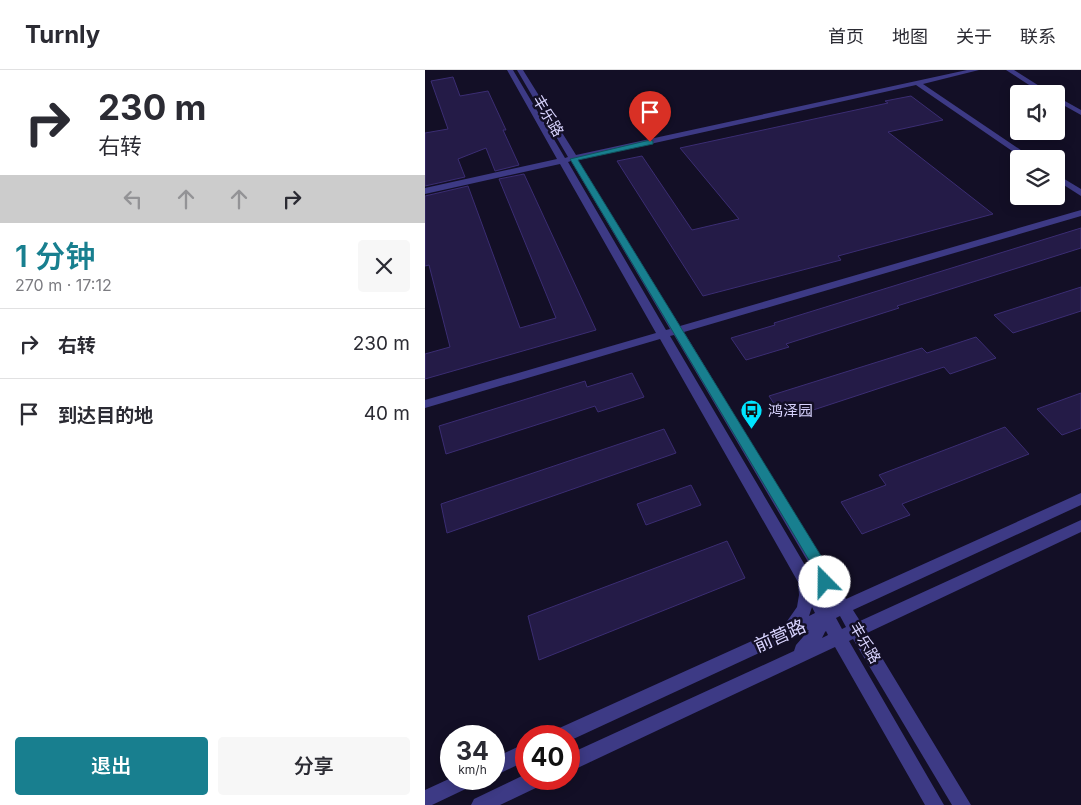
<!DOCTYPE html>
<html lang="zh">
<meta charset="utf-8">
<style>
:root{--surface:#fff;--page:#f7f7f7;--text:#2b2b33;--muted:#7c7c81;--line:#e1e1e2;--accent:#187f8f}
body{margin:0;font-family:Inter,"Noto Sans SC",sans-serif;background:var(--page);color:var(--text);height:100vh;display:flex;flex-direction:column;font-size:19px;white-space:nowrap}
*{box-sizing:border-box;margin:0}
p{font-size:16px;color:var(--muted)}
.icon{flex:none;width:28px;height:28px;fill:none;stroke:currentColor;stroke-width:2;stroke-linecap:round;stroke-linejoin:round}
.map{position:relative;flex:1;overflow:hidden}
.details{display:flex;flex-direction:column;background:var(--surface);width:425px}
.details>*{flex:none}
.guide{background:#fff;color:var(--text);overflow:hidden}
.controls{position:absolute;left:585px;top:15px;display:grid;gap:10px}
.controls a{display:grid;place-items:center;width:55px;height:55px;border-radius:5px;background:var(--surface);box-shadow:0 2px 12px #0003;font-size:25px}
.speed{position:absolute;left:15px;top:655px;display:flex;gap:10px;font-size:25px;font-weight:700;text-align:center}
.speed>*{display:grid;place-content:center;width:65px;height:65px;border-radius:50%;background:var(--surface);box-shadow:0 2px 12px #0003;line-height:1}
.speed small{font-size:12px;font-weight:400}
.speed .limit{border:8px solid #d22;background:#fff;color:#111}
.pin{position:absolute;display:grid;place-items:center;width:42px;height:42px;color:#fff;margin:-51px -21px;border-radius:50% 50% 50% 0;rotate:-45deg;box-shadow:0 0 5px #0007}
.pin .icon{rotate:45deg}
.me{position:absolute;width:55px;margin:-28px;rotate:338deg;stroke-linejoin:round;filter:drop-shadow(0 0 4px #0008)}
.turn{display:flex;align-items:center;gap:18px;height:105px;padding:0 15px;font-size:22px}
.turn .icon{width:65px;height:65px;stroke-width:2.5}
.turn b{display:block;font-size:35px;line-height:42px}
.lanes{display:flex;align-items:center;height:48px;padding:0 15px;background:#0003;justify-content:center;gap:25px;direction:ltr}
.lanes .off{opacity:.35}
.round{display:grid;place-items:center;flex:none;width:52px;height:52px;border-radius:5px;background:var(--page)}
.head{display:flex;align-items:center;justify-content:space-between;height:85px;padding:0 15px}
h1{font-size:30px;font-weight:600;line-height:38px;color:var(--accent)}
.cta{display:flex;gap:10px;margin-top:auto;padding:10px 15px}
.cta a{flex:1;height:58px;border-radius:5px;background:var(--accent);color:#fff;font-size:20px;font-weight:600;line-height:58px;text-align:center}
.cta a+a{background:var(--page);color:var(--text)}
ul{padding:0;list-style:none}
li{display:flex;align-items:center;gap:15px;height:70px;padding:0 15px;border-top:1px solid var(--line)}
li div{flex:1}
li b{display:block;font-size:19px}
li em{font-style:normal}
header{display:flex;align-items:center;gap:30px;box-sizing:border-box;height:70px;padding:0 25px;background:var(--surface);border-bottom:1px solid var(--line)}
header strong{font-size:24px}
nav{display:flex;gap:28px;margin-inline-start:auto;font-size:18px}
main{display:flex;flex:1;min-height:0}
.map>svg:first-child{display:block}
.building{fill:#241b47;stroke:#3b2d73}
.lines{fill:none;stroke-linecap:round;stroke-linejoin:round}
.minor{fill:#3d3a85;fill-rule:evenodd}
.route{fill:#187f8f;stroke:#10535d}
.labels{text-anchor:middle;stroke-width:5;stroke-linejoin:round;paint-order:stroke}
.street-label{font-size:15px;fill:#d9d4ff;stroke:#130f26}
.poi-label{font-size:15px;fill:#d9d4ff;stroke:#130f26;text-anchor:start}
.near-street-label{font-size:18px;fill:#d9d4ff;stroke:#130f26}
</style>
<header>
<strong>Turnly</strong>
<nav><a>首页</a><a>地图</a><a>关于</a><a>联系</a></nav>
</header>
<main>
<section class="details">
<div class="guide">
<div class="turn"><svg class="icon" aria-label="right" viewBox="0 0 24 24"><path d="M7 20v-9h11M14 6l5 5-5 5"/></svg><div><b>230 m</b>右转</div></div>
<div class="lanes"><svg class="icon off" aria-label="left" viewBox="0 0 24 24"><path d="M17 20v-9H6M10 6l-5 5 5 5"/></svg><svg class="icon off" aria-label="ahead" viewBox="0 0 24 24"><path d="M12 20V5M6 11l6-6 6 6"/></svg><svg class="icon off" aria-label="ahead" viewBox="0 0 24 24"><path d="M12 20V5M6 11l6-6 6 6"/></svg><svg class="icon" aria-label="right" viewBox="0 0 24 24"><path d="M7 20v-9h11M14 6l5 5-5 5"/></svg></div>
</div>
<div class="head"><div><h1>1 分钟</h1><p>270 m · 17:12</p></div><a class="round"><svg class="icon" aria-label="close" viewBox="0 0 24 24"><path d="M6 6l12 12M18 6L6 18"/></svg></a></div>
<ul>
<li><svg class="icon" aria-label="right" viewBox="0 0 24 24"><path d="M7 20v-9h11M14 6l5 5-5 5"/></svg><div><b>右转</b></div><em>230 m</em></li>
<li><svg class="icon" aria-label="arrive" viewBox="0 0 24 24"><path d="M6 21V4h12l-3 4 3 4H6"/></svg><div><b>到达目的地</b></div><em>40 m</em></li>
</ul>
<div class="cta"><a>退出</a><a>分享</a></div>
</section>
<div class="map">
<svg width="656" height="735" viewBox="0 0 656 735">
<rect width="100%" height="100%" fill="#130f26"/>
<!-- building -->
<path class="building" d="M28,7L35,26L63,21L81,60H78L94,95L70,101L61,78L33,89L40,107L0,116V63L23,59L6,11Z
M486,26L518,50L463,62L568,144L413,186L416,190L278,226L192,91L217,86L267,160L314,149L255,78L463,33L460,31Z
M99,104L171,260L0,309V284L25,277L4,195L0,196V126L43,116L95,258L131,248L74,109Z
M656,158V178L472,236L474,238L361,274L364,277L321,290L306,268L350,255L349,253Z
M656,217V241L588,263L569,245Z
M551,267L571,288L525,304L519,297L370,346L369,342L357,346L344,326L497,278L502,283Z
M207,303L219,327L173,342L170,336L21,384L14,356L160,311L162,317Z
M656,323V358L637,365L612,339Z
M580,357L604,384L477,434L485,445L437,464L416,432L461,415L454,405Z
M239,359L251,383L22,463L16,434Z
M266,415L276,435L221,455L212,434Z
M302,471L320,508L114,590L103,546Z"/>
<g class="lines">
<!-- minor -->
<path class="minor" d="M82,0H88L140,88L143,87L92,0H98L151,85L542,0H554L498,14L609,89H599L491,15L153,90L255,256L656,140V146L259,262L421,529L656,423V435L428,540L435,551L656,450V462L442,563L546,735H527L428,569L424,571L519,735H500L410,577L144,702V684L369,581L371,575L384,560L144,671V666H128L130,660L358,557L372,537L374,525L373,512L235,269L0,338V330L231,263L135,94L0,124V118L132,89ZM146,91L245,259L241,260L143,92ZM249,265L392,507L394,519L245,266ZM387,537L390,543L384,546ZM415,546L421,557L417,559L411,548ZM401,561L403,565L397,568L400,562Z
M581,0H589L627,24H618Z
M631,26L656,40V45L631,31Z
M631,104L656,119V126L631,110Z
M101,673V691L69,706V688Z
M101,704V709H120L117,715L75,735H46L49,729Z
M26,708L52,709L49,715L7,735H0V720Z"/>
</g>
<!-- route -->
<path class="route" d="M225,70L228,71V74L153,90L401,494L406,512L404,516L400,518L395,516L390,500L145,89Z"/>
<!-- icons -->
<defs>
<symbol id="bus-pin" viewBox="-11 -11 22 30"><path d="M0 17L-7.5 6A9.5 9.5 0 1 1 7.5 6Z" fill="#00e5ff" stroke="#130f26"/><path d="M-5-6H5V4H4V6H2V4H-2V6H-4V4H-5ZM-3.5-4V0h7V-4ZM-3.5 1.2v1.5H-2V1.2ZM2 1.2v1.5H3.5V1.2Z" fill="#111"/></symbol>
</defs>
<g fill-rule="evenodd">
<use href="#bus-pin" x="314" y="328" width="25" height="34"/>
</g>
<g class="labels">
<!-- street labels -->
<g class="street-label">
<text transform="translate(123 46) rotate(59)" y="5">丰乐路</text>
<text transform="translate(440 573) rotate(59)" y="5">丰乐路</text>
</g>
<!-- poi labels -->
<g class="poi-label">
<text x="343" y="346">鸿泽园</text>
</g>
<!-- near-street labels -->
<g class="near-street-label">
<text transform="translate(355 566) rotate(-24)" y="6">前营路</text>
</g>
</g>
</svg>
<div class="controls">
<a><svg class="icon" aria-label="sound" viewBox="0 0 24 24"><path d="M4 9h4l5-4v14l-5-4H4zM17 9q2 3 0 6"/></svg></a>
<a><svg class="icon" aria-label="layers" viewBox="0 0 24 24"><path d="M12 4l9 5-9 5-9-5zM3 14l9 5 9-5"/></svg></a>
</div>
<div class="speed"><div>34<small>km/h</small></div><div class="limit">40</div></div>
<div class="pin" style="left:225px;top:72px;background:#d93025"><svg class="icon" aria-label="arrive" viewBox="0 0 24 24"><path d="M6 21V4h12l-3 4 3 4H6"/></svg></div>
<svg class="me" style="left:400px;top:512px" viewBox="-20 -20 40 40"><circle r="19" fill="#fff"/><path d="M0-13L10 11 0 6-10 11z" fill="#187f8f"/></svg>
</div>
</main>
